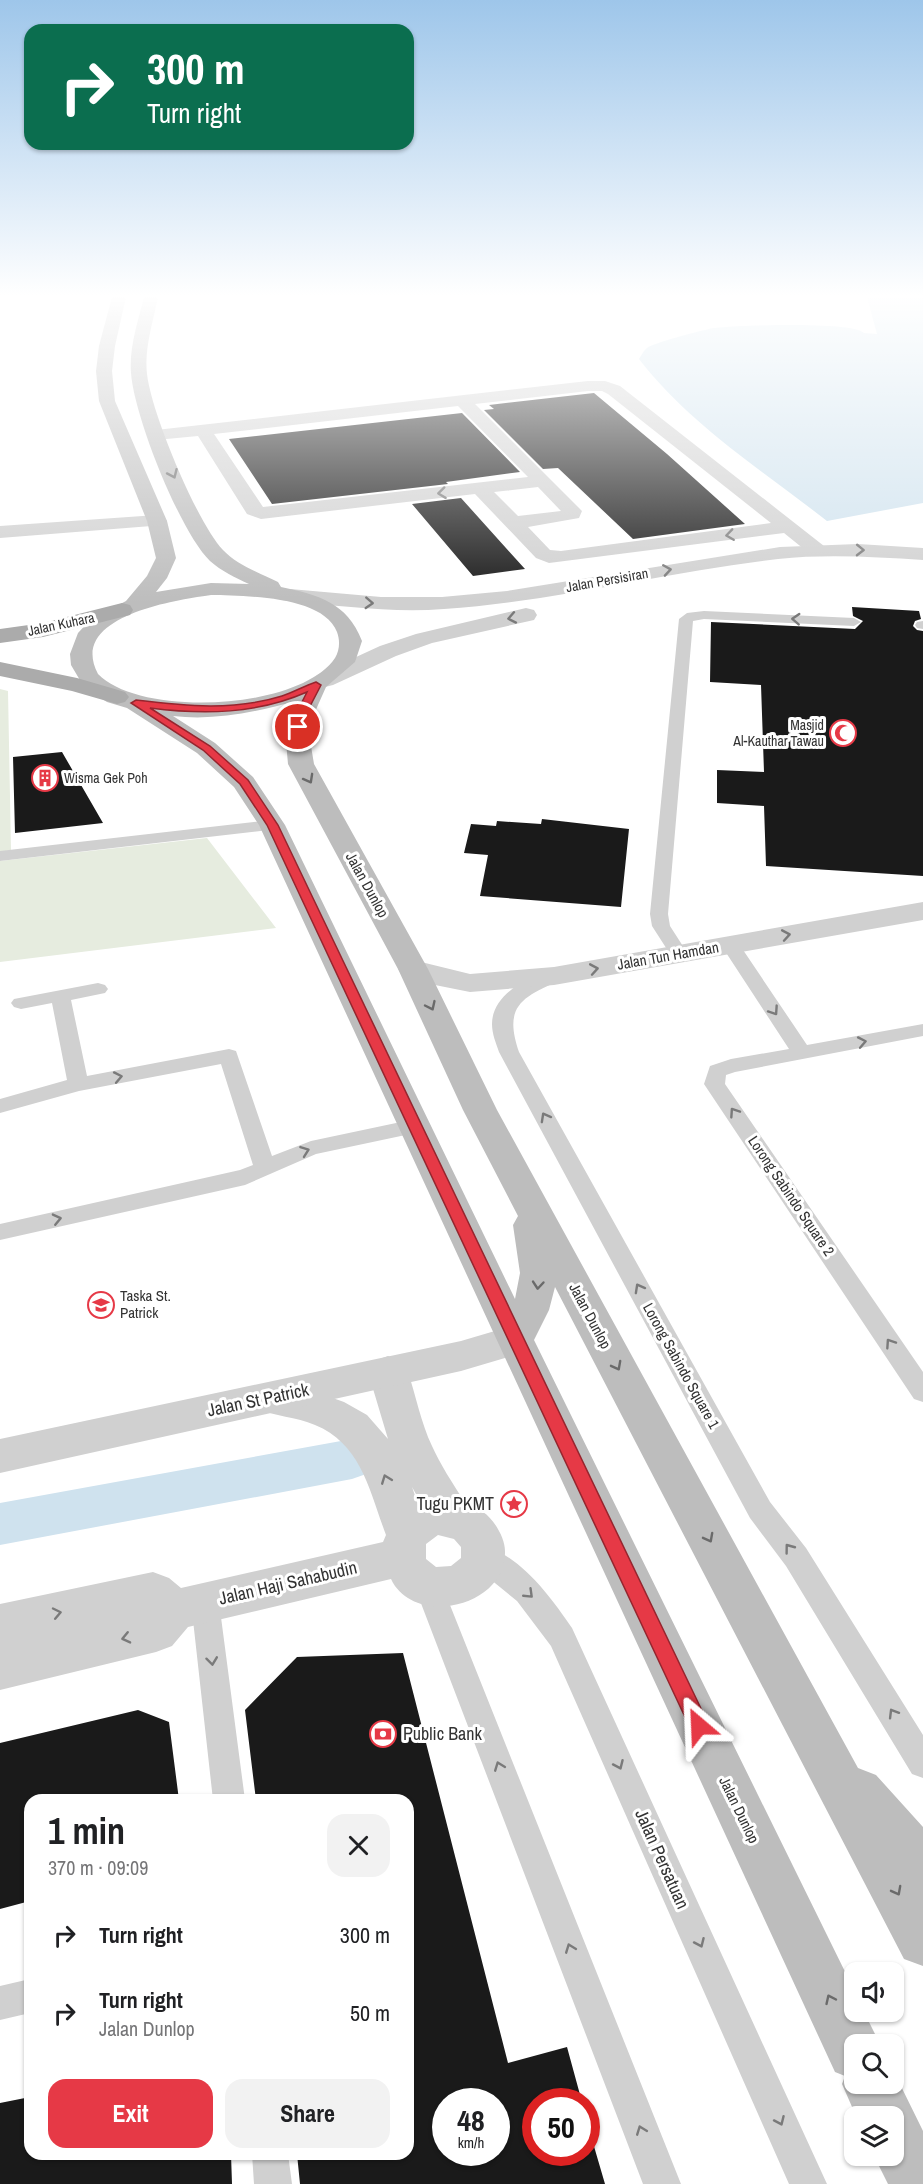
<!DOCTYPE html>
<meta charset="utf-8">
<style>
:root{--surface:#fff;--page:#f2f2f2;--text:#202124;--muted:#757577;--accent:#e63946}
body{margin:0;font-family:"Archivo Narrow",sans-serif;background:var(--page);color:var(--text);height:100vh;display:flex;flex-direction:column;font-size:22px;white-space:nowrap}
*{box-sizing:border-box;margin:0}
p{font-size:20px;color:var(--muted)}
.icon{flex:none;width:33px;height:33px;fill:none;stroke:currentColor;stroke-width:2;stroke-linecap:round;stroke-linejoin:round}
.map{position:relative;flex:1;overflow:hidden}
.details{position:absolute;left:24px;top:1794px;width:390px;height:366px;display:flex;flex-direction:column;background:var(--surface);border-radius:18px;box-shadow:0 2px 4px #0004}
.details>*{flex:none}
.top-card{position:absolute;left:24px;top:24px;width:390px;height:126px;border-radius:18px;box-shadow:0 2px 4px #0004;background:#0b6e4f;color:#fff;overflow:hidden}
.fabs{position:absolute;left:844px;top:1962px;display:grid;gap:12px}
.fabs a{display:grid;place-items:center;width:60px;height:60px;border-radius:12px;background:var(--surface);box-shadow:0 2px 4px #0004;font-size:30px}
.speed{position:absolute;left:432px;top:2088px;display:flex;gap:12px;font-size:30px;font-weight:700;text-align:center}
.speed>*{display:grid;place-content:center;width:78px;height:78px;border-radius:50%;background:var(--surface);box-shadow:0 2px 4px #0004;line-height:1}
.speed small{font-size:15px;font-weight:400}
.speed .limit{border:9px solid #d22;background:#fff;color:#111}
.pin{position:absolute;display:grid;place-items:center;width:51px;height:51px;color:#fff;margin:-26px;border:3px solid #fff;border-radius:50%;box-shadow:0 2px 6px #0007}
.me{position:absolute;width:66px;margin:-33px;rotate:334deg;stroke-linejoin:round;filter:drop-shadow(0 0 4px #0008)}
.turn{display:flex;align-items:center;gap:21px;height:126px;padding:0 24px;font-size:27px}
.turn .icon{width:78px;height:78px;stroke-width:2.5}
.turn b{display:block;font-size:42px;line-height:51px}
.round{display:grid;place-items:center;flex:none;width:63px;height:63px;border-radius:18px;background:var(--page)}
.head{display:flex;align-items:center;justify-content:space-between;height:102px;padding:0 24px}
h1{font-size:36px;font-weight:800;line-height:45px}
.action{display:flex;gap:12px;margin-top:auto;padding:12px 24px}
.action a{flex:1;height:69px;border-radius:18px;background:var(--accent);color:#fff;font-size:24px;font-weight:800;line-height:69px;text-align:center}
.action a+a{background:var(--page);color:var(--text)}
ul{padding:0;list-style:none}
li{display:flex;align-items:center;gap:18px;height:78px;padding:0 24px}
li div{flex:1}
li b{display:block;font-size:22px}
li em{font-style:normal}
.map>svg:first-child{display:block}
.green{fill:#e6ecdf}
.water{fill:#cfe2ee}
.lines{fill:none;stroke-linecap:round;stroke-linejoin:round}
.canal{fill:#cfe2ee;fill-rule:evenodd}
.building{fill:#1a1a1a;fill-rule:evenodd}
.service{fill:#d0d0d0;fill-rule:evenodd}
.minor{fill:#d0d0d0;fill-rule:evenodd}
.tertiary{fill:#d0d0d0;fill-rule:evenodd}
.secondary{fill:#bdbdbd;fill-rule:evenodd}
.primary{fill:#ababab;fill-rule:evenodd}
.oneway{stroke:#6a6a6a}
.oneway2{stroke:#7a7a7a}
.route{fill:#e63946;stroke:#96252e;stroke-width:1.5}
.labels{text-anchor:middle;stroke-width:6;stroke-linejoin:round;paint-order:stroke}
.far-street-label{font-size:14px;fill:#333;stroke:#fff}
.far-poi-label{font-size:14px;fill:#333;stroke:#fff;text-anchor:end}
.street-label{font-size:15px;fill:#333;stroke:#fff}
.poi-label{font-size:15px;fill:#333;stroke:#fff;text-anchor:start}
.near-street-label{font-size:18px;fill:#333;stroke:#fff}
.near-poi-label{font-size:18px;fill:#333;stroke:#fff;text-anchor:end}
</style>
<div class="map">
<svg width="923" height="2184" viewBox="0 0 923 2184">
<rect width="100%" height="100%" fill="#fff"/>
<!-- green -->
<path class="green" d="M0,689L8,691L11,850L0,852Z
M207,838L276,928L0,962V861Z"/>
<!-- water -->
<path class="water" d="M867,297H923V503L827,521C763,471 689,424 639,359C641,356 644,350 647,348C656,342 696,332 709,329C729,325 854,321 864,333L877,334Z"/>
<g class="lines">
<!-- canal -->
<path class="canal" d="M352,1439L369,1445L376,1459L369,1473L352,1479L0,1545V1503Z"/>
</g>
<!-- building -->
<path class="building" d="M594,393L667,454L745,524L633,539L558,468L543,469L484,410L494,409L489,405Z
M462,413L520,472L446,482L448,484L272,504L229,439Z
M461,498L515,558L525,569L473,576L412,504Z
M852,607L919,611L921,619L915,621L913,626L917,630L923,631V876L766,866L764,806L717,803V770L764,772L761,685L710,682L711,622L855,629L863,621L853,616Z
M62,752L103,823L15,833L13,757Z
M542,819L629,829L621,907L480,896L488,855L464,853L471,824L496,826L497,821L541,824Z
M403,1653L508,2063L567,2047L582,2102H536V2152H586V2119L605,2184H300L297,2154H408V1800H256L245,1710L297,1657ZM446,2102H496V2152H446Z
M138,1710L169,1722L179,1800H30V1901L0,1909V1743Z
M30,2097V2154H231L232,2184H0V2103Z"/>
<g class="lines">
<!-- service -->
<path class="service" d="M704,611L854,618L861,622L854,626L704,619L693,621L668,914L670,926L688,954L686,958H672L670,954L652,926L650,914L679,619L687,613Z
M923,621V629L917,628L915,625L917,622Z
M272,820L278,821L281,825L278,829L0,861V851Z
M730,939L737,941L807,1045L923,1024V1036L735,1072L726,1075L725,1084L923,1372V1402L914,1399L704,1084L710,1066L731,1059L789,1049L721,945L723,941Z
M554,970L561,972L564,976L561,980C522,997 503,1006 519,1052L770,1502L806,1548L923,1735V1778L912,1774L786,1566L750,1518L499,1052C496,1043 492,1034 492,1024C492,994 529,976 554,970Z
M98,983L105,985L108,989L105,993L71,1000L87,1076L229,1049L236,1051L272,1156L311,1141L415,1119L423,1121L426,1126L423,1131L415,1133L316,1154L245,1185L0,1240V1224L240,1170L253,1165L221,1064L79,1091L0,1113V1099L67,1080L52,1003L21,1009L14,1007L11,1003L14,999Z
M484,1545C522,1558 550,1596 572,1628L827,2184H789L551,1646L517,1601L474,1566L470,1557L474,1548Z
M428,1572L438,1576L442,1585L681,2184H643L414,1585L418,1576Z
M205,1589L215,1593L219,1602L245,1800H213L191,1602L195,1593Z
M30,1979V2013L0,2020V1986Z
M252,2154H288L292,2184H254Z"/>
<!-- minor -->
<path class="minor" d="M588,381H605L620,386L824,546L827,550L824,554H810L784,533L549,563L536,558L475,494L261,519L247,514L198,436L156,440L150,439L147,435L150,431L156,430ZM588,391H602L608,394L771,523L561,551L550,550L528,527L579,518L582,511L475,404ZM458,406L528,477L263,507L214,434ZM538,487L561,511L518,516L494,492Z
M157,515L164,517L167,521L164,525L0,538V526Z
M923,902V920L554,985L470,992L430,984L402,975L398,969L402,963L413,960L470,974L554,967Z
M388,1356L402,1361L408,1372C416,1396 421,1423 432,1446C440,1464 453,1484 464,1501C468,1507 477,1508 483,1512C494,1519 505,1538 505,1551C507,1607 414,1628 391,1579L188,1627L172,1646L156,1652L0,1690V1646L77,1629L0,1646V1604L153,1572L169,1578L181,1588L383,1542L386,1535C370,1493 362,1444 315,1425C296,1417 275,1416 256,1409L250,1398L256,1387L270,1382L313,1391L344,1402L367,1415L388,1439L368,1372L374,1361ZM412,1487L421,1503L418,1504ZM438,1535L454,1539L461,1547V1558L451,1566L436,1567L426,1559V1544Z"/>
<!-- tertiary -->
<path class="tertiary" d="M858,544L923,548V560C875,557 826,554 778,559C666,572 557,601 444,609C393,613 341,606 290,601L282,600L279,595L282,590L290,589L381,597H442L507,591L780,547Z
M526,608L534,610L537,615L534,620L432,643L396,656L333,685L325,687L317,685L313,680L317,675L380,646L416,634Z
M515,1325L529,1329L534,1340L529,1351L461,1371L0,1473V1439L461,1341Z"/>
<!-- secondary -->
<path class="secondary" d="M112,297H126L115,346L112,371L115,401L167,521L176,558L167,578L156,592L211,583L249,584C236,578 221,571 210,561C180,532 134,416 131,373C129,348 138,321 144,297H158C153,322 144,349 147,374C151,412 197,523 223,550C237,565 260,573 278,582L281,587C318,595 347,602 362,641L355,662L326,687L314,714L310,740L314,764L428,969L497,1110L858,1768L876,1775L923,1827V1966L904,1959L555,1287L549,1310L534,1340L855,1992V2012H864L880,2044H855V2084H894V2072L923,2131V2184H888L874,2156H894V2116H856L842,2084L845,2076L835,2072L259,825L234,787L197,753L127,708L107,702L84,687L71,665L70,654L78,633L90,620L126,601L147,576L156,558L147,521L99,401L96,371L99,346ZM211,595C243,596 323,595 337,632C340,640 340,650 335,658C300,710 141,718 98,674C67,616 176,600 211,595ZM296,701L285,731L288,764L398,969L463,1110L518,1216L513,1225L520,1273L515,1299L285,825L253,777L215,743L173,716C215,721 256,712 296,701Z"/>
<!-- primary -->
<path class="primary" d="M122,603L130,605L133,610L130,615L43,637L0,643V629L43,623Z
M0,662L77,678L125,692L129,697L125,702L117,704L72,691L0,676Z"/>
</g>
<!-- one-way arrows -->
<defs><path id="oneway-chevron" d="M-2-3.5L2.5 0L-2 3.5" fill="none" stroke-width="1.6" stroke-linecap="round" stroke-linejoin="round" transform="scale(1.5)"/></defs>
<g class="oneway">
<use href="#oneway-chevron" transform="translate(173 474) rotate(66)"/>
<use href="#oneway-chevron" transform="translate(309 779) rotate(61)"/>
<use href="#oneway-chevron" transform="translate(431 1006) rotate(65)"/>
<use href="#oneway-chevron" transform="translate(538 1285) rotate(95)"/>
<use href="#oneway-chevron" transform="translate(617 1366) rotate(62)"/>
<use href="#oneway-chevron" transform="translate(709 1538) rotate(62)"/>
<use href="#oneway-chevron" transform="translate(897 1891) rotate(62)"/>
<use href="#oneway-chevron" transform="translate(830 1999) rotate(-115)"/>
</g>
<g class="oneway2">
<use href="#oneway-chevron" transform="translate(442 493) rotate(173)"/>
<use href="#oneway-chevron" transform="translate(730 535) rotate(172)"/>
<use href="#oneway-chevron" transform="translate(860 550) rotate(1)"/>
<use href="#oneway-chevron" transform="translate(667 570) rotate(-9)"/>
<use href="#oneway-chevron" transform="translate(369 603) rotate(3)"/>
<use href="#oneway-chevron" transform="translate(512 618) rotate(169)"/>
<use href="#oneway-chevron" transform="translate(796 619) rotate(-177)"/>
<use href="#oneway-chevron" transform="translate(786 935) rotate(-10)"/>
<use href="#oneway-chevron" transform="translate(594 969) rotate(-10)"/>
<use href="#oneway-chevron" transform="translate(774 1011) rotate(56)"/>
<use href="#oneway-chevron" transform="translate(862 1042) rotate(-11)"/>
<use href="#oneway-chevron" transform="translate(118 1077) rotate(-11)"/>
<use href="#oneway-chevron" transform="translate(734 1112) rotate(-124)"/>
<use href="#oneway-chevron" transform="translate(545 1117) rotate(-119)"/>
<use href="#oneway-chevron" transform="translate(305 1151) rotate(-20)"/>
<use href="#oneway-chevron" transform="translate(57 1219) rotate(-13)"/>
<use href="#oneway-chevron" transform="translate(639 1288) rotate(-119)"/>
<use href="#oneway-chevron" transform="translate(890 1343) rotate(-124)"/>
<use href="#oneway-chevron" transform="translate(386 1479) rotate(-111)"/>
<use href="#oneway-chevron" transform="translate(789 1548) rotate(-127)"/>
<use href="#oneway-chevron" transform="translate(529 1594) rotate(44)"/>
<use href="#oneway-chevron" transform="translate(57 1613) rotate(-12)"/>
<use href="#oneway-chevron" transform="translate(126 1638) rotate(167)"/>
<use href="#oneway-chevron" transform="translate(212 1661) rotate(83)"/>
<use href="#oneway-chevron" transform="translate(893 1713) rotate(-121)"/>
<use href="#oneway-chevron" transform="translate(619 1765) rotate(66)"/>
<use href="#oneway-chevron" transform="translate(499 1766) rotate(-111)"/>
<use href="#oneway-chevron" transform="translate(700 1943) rotate(66)"/>
<use href="#oneway-chevron" transform="translate(570 1948) rotate(-111)"/>
<use href="#oneway-chevron" transform="translate(780 2121) rotate(66)"/>
<use href="#oneway-chevron" transform="translate(641 2130) rotate(-111)"/>
</g>
<!-- sky -->
<linearGradient id="sky" x2="0" y2="1"><stop stop-color="#9ec6ea"/><stop offset="0.49" stop-color="#fff"/><stop offset="1" stop-color="#fff" stop-opacity="0"/></linearGradient>
<rect width="923" height="603" fill="url(#sky)"/>
<!-- route -->
<path class="route" d="M316,682L321,685L306,714L303,727L298,730L293,727L296,714L307,692C257,714 204,715 150,708L210,746L248,780L278,825L706,1719L709,1726L706,1732L699,1735L692,1732L267,825L240,784L203,750L131,703L136,700C185,706 234,711 282,696C294,692 304,686 316,682Z"/>
<!-- icons -->
<defs>
<symbol id="mosque-ring" viewBox="-11 -11 22 22"><circle r="9.5" fill="#fff" stroke="#e63946" stroke-width="1.5"/><path d="M3.5-4.9A6 6 0 1 0 3.5 4.9A5 5 0 1 1 3.5-4.9Z" fill="#e63946"/></symbol>
<symbol id="building-ring" viewBox="-11 -11 22 22"><circle r="9.5" fill="#fff" stroke="#e63946" stroke-width="1.5"/><path d="M-4-6H4V6H1V3H-1V6H-4ZM-2.5-4.3h1.7v1.8h-1.7ZM.8-4.3h1.7v1.8H.8ZM-2.5-1h1.7V.8h-1.7ZM.8-1h1.7V.8H.8Z" fill="#e63946"/></symbol>
<symbol id="school-ring" viewBox="-11 -11 22 22"><circle r="9.5" fill="#fff" stroke="#e63946" stroke-width="1.5"/><path d="M0-5L7-2L0 1L-7-2ZM-4 1L0 2.5L4 1V4Q0 6-4 4Z" fill="#e63946"/></symbol>
<symbol id="sight-ring" viewBox="-11 -11 22 22"><circle r="9.5" fill="#fff" stroke="#e63946" stroke-width="1.5"/><path d="M0-6L1.8-2.2L6-1.7L2.9 1.2L3.7 5.4L0 3.3L-3.7 5.4L-2.9 1.2L-6-1.7L-1.8-2.2Z" fill="#e63946"/></symbol>
<symbol id="bank-ring" viewBox="-11 -11 22 22"><circle r="9.5" fill="#fff" stroke="#e63946" stroke-width="1.5"/><path d="M-6-4H6V4H-6ZM0-2.3a2.3 2.3 0 1 0 0 4.6a2.3 2.3 0 1 0 0-4.6Z" fill="#e63946"/></symbol>
</defs>
<g fill-rule="evenodd">
<use href="#mosque-ring" x="828" y="718" width="30" height="30"/>
<use href="#building-ring" x="30" y="763" width="30" height="30"/>
<use href="#school-ring" x="86" y="1290" width="30" height="30"/>
<use href="#sight-ring" x="499" y="1489" width="30" height="30"/>
<use href="#bank-ring" x="368" y="1719" width="30" height="30"/>
</g>
<g class="labels">
<!-- far-street labels -->
<g class="far-street-label">
<text transform="translate(607 580) rotate(-10)" y="5">Jalan Persisiran</text>
<text transform="translate(61 624) rotate(-12)" y="5">Jalan Kuhara</text>
</g>
<!-- far-poi labels -->
<g class="far-poi-label">
<text x="824" y="730">Masjid<tspan x="824" dy="16">Al-Kauthar Tawau</tspan></text>
<text x="64" y="783" text-anchor="start">Wisma Gek Poh</text>
</g>
<!-- street labels -->
<g class="street-label">
<text transform="translate(367 885) rotate(61)" y="5">Jalan Dunlop</text>
<text transform="translate(668 956) rotate(-10)" y="5">Jalan Tun Hamdan</text>
<text transform="translate(791 1196) rotate(56)" y="5">Lorong Sabindo Square 2</text>
<text transform="translate(590 1316) rotate(62)" y="5">Jalan Dunlop</text>
<text transform="translate(681 1366) rotate(61)" y="5">Lorong Sabindo Square 1</text>
<text transform="translate(739 1810) rotate(64)" y="5">Jalan Dunlop</text>
</g>
<!-- poi labels -->
<g class="poi-label">
<text x="120" y="1301">Taska St.<tspan x="120" dy="17">Patrick</tspan></text>
</g>
<!-- near-street labels -->
<g class="near-street-label">
<text transform="translate(258 1400) rotate(-12)" y="6">Jalan St Patrick</text>
<text transform="translate(288 1583) rotate(-13)" y="6">Jalan Haji Sahabudin</text>
<text transform="translate(662 1859) rotate(66)" y="6">Jalan Persatuan</text>
</g>
<!-- near-poi labels -->
<g class="near-poi-label">
<text x="494" y="1510">Tugu PKMT</text>
<text x="403" y="1740" text-anchor="start">Public Bank</text>
</g>
</g>
</svg>
<div class="fabs">
<a><svg class="icon" aria-label="sound" viewBox="0 0 24 24"><path d="M4 9h4l5-4v14l-5-4H4zM17 9q2 3 0 6"/></svg></a>
<a><svg class="icon" aria-label="search" viewBox="0 0 24 24"><circle cx="10" cy="10" r="6"/><path d="M15 15l6 6"/></svg></a>
<a><svg class="icon" aria-label="layers" viewBox="0 0 24 24"><path d="M12 4l9 5-9 5-9-5zM3 14l9 5 9-5"/></svg></a>
</div>
<div class="speed"><div>48<small>km/h</small></div><div class="limit">50</div></div>
<div class="pin" style="left:298px;top:727px;background:#d93025"><svg class="icon" aria-label="arrive" viewBox="0 0 24 24"><path d="M6 21V4h12l-3 4 3 4H6"/></svg></div>
<svg class="me" style="left:699px;top:1726px" viewBox="-20 -20 40 40"><path d="M0-17L14 15 0 8-14 15z" fill="#e63946" stroke="#fff" stroke-width="4"/></svg>
<div class="top-card">
<div class="turn"><svg class="icon" aria-label="right" viewBox="0 0 24 24"><path d="M7 20v-9h11M14 6l5 5-5 5"/></svg><div><b>300 m</b>Turn right</div></div>
</div>
<section class="details">
<div class="head"><div><h1>1 min</h1><p>370 m · 09:09</p></div><a class="round"><svg class="icon" aria-label="close" viewBox="0 0 24 24"><path d="M6 6l12 12M18 6L6 18"/></svg></a></div>
<ul>
<li><svg class="icon" aria-label="right" viewBox="0 0 24 24"><path d="M7 20v-9h11M14 6l5 5-5 5"/></svg><div><b>Turn right</b></div><em>300 m</em></li>
<li><svg class="icon" aria-label="right" viewBox="0 0 24 24"><path d="M7 20v-9h11M14 6l5 5-5 5"/></svg><div><b>Turn right</b><p>Jalan Dunlop</p></div><em>50 m</em></li>
</ul>
<div class="action"><a>Exit</a><a>Share</a></div>
</section>
</div>
